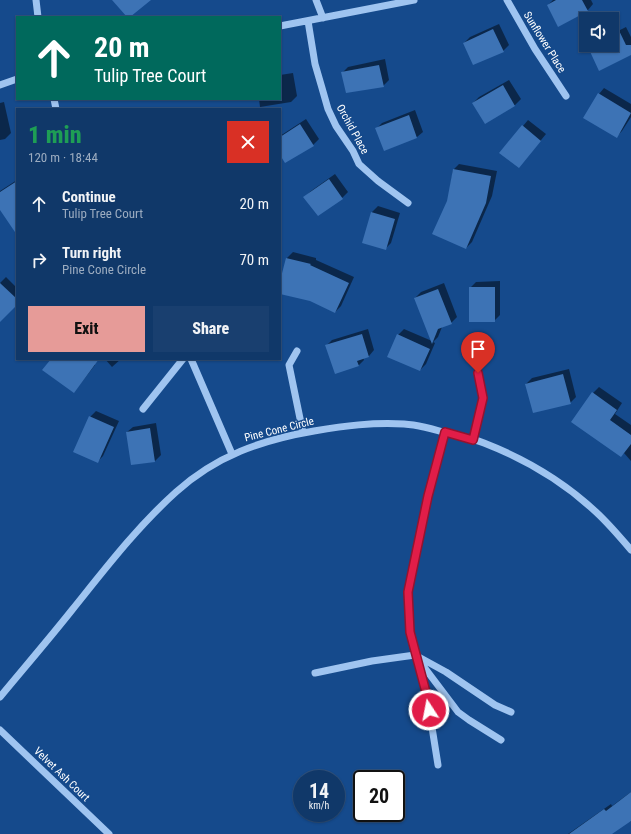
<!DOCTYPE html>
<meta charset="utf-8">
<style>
:root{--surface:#103869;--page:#193f6f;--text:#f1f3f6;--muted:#9cacc0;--line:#30527d;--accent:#e69b98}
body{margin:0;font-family:"Roboto Condensed",sans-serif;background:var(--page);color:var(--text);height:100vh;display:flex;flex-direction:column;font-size:15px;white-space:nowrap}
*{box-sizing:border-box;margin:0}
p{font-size:13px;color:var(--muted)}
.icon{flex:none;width:22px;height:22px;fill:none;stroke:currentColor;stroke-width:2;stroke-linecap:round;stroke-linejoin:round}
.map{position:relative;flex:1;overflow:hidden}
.sheet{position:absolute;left:16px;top:108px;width:265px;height:252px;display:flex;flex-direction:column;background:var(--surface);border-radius:0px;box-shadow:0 1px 3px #0004,0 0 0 1px var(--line)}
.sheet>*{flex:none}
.top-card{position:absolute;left:16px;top:16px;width:265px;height:84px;border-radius:0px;box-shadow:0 1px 3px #0004,0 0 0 1px var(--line);background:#00695c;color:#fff;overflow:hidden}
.fabs{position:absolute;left:579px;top:12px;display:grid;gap:8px}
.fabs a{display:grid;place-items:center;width:40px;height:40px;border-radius:0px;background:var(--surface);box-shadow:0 1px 3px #0004,0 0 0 1px var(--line);font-size:20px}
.speed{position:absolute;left:293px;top:770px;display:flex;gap:8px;font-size:20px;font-weight:700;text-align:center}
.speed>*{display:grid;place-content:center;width:52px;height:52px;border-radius:50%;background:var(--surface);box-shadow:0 1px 3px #0004,0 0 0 1px var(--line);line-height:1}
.speed small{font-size:10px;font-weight:400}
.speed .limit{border:2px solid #111;border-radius:6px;background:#fff;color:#111}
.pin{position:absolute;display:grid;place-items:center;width:34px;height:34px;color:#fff;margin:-41px -17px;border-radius:50% 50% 50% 0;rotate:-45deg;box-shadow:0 0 4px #0007}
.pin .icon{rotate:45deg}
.me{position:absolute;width:44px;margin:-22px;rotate:349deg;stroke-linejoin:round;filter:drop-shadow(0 0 3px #0008)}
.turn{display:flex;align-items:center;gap:14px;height:84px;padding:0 12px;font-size:18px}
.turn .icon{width:52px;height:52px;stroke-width:2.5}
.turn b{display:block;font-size:28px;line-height:34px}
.round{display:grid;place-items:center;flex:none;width:42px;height:42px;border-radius:0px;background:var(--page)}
.overview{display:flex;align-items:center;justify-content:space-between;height:68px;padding:0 12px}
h1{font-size:24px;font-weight:800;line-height:30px;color:#1e9e55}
.button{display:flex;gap:8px;margin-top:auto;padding:8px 12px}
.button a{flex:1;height:46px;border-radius:0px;background:var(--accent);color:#111;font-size:16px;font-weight:800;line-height:46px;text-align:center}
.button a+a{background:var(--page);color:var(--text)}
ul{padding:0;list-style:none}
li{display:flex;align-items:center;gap:12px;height:56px;padding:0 12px}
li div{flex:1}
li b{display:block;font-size:15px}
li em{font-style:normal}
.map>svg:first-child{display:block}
.shadow{fill:#0007}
.building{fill:#3d73b5}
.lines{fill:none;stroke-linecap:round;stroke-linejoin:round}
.minor{stroke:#9fc4f0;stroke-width:7}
.route-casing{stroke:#92132f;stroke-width:10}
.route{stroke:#e11d48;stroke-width:7}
.labels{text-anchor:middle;stroke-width:3;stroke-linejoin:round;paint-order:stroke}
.street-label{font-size:11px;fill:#fff;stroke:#154a8c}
</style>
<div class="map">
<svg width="631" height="834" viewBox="0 0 631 834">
<rect width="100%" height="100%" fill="#154a8c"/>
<!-- shadow -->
<path class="shadow" d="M553,0H591L593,4L588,10L548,5Z
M499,24L509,45L503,51L464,43L470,37Z
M626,27L631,37V54L592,45H612V34Z
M385,59L389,80L383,86L342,73L348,67Z
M293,73L297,96L291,102L260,107L259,99H280V75Z
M509,80L521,99L515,105L485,123L473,103L479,97Z
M604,88L631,104V117L622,131L616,137L599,94Z
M4,102L11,133L5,139L0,140V103Z
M415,110L423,132L417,137L385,150L377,128L382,123Z
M306,119L319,139L313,145L280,153V136Z
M528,120L546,134L524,161L523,126Z
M459,164L497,171L492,196L472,242L466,248L448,201L453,170Z
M335,174L348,192L342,198L305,197L311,191Z
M17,180V226L0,208V191Z
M378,206L400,213L391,243L385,249L363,242L372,212Z
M293,252L316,258V260L354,277L341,306L335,312L310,300L280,293V286L287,258Z
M6,277L17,288V304L0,321V283Z
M500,281V315L494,321L470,288L476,282Z
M444,283L457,317L451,323L442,327L438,337L433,342L435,343L426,364L420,370L398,335L404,329L432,341L415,298L421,292Z
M368,329L374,350L369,356L363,357L364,360L358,366L326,346L332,340Z
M52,359H89L95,365L74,392Z
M105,359H121L112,367Z
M569,369L576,397L570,403L526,384L532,378Z
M599,387L622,403L615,414L631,425V461L624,453L621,456L593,393Z
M96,411L119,421L103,456L97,462L90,417Z
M156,423L161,455L155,461L127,432L133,427Z
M631,792V822L630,820L610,834H568L611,804L612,806Z"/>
<!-- building -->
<path class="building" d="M112,0H151L130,17H127Z
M556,0H582L588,11L558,27L547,5Z
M612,16L626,45H631V55L599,71L587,45H612Z
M493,29L504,52L473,65L463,43Z
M379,65L384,87L346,93L341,72Z
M503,85L515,106L485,124L472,103Z
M598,93L631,113L617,138L583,118Z
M409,115L417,138L384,151L375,128Z
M300,124L314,146L285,163L280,155V137Z
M522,125L541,141L519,168L499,153Z
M453,169L491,176L486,203L466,249L432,234L447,201Z
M329,179L343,199L318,216L303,197Z
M17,181V235L0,210V192Z
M371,212L395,219L386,250L362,243Z
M286,258L311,264L310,265L349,283L335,313L310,301L280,294V281Z
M0,283L17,299V305L0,322Z
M469,287H495V322H469Z
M438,289L452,324L438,329L432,344L414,298Z
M362,334L369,357L357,361L359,366L335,374L325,345Z
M397,334L430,349L420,371L387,357Z
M51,359H99L74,393L42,370Z
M563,374L571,404L533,413L525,384Z
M592,392L617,410L610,420L631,435V444L621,457L571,422Z
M89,416L114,427L98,463L73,452Z
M150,428L155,462L131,465L126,432Z
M631,792V821L612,834H569L604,809L606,811Z"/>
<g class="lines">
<!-- minor -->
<path class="minor" d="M36,0L38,17
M316,0L323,18
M507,0L535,49L566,96
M308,21L315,64L322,88L328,109L336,126L353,151L359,164L378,181L408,203
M280,26L414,0
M0,85L17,79
M54,99L56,109
M297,351L289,365L303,433
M191,359L232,454
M143,409L183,359
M473,440L483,398L478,373
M418,659L458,712L469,720L501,740
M315,673L372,661L415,655L446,672L495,705L511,712
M0,697C24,668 49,639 72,610C105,569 137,527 176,492C216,456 261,440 314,431C344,426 373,422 404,424C420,425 437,430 453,435C463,437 474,439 484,443C525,459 564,482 596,512C609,524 620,537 631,550
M0,730L109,834
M438,765L427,696L410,632L408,592L428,496L445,432"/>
</g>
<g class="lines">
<defs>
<path id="route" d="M429,710L427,696L410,632L408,592L428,496L445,432L473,440L483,398L478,373"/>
</defs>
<!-- route casing -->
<use href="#route" class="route-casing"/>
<!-- route -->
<use href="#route" class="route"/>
</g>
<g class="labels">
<!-- street labels -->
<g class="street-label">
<text transform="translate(545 42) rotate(58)" y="4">Sunflower Place</text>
<text transform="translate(353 129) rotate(61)" y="4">Orchid Place</text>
<text transform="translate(279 429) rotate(-14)" y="4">Pine Cone Circle</text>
<text transform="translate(62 774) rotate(44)" y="4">Velvet Ash Court</text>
</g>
</g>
</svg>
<div class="fabs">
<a><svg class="icon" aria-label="sound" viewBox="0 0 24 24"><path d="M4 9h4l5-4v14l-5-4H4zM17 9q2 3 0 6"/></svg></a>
</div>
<div class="speed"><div>14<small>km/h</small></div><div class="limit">20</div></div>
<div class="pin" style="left:478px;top:373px;background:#d93025"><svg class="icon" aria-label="arrive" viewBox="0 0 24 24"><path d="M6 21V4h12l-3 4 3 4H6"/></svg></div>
<svg class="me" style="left:429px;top:710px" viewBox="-20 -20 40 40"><circle r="17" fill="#e11d48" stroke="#fff" stroke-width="3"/><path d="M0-11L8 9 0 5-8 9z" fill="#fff"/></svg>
<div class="top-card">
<div class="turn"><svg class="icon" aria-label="ahead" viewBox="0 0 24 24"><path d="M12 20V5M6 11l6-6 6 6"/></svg><div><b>20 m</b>Tulip Tree Court</div></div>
</div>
<section class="sheet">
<div class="overview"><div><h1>1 min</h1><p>120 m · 18:44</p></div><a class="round" style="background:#d93025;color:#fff"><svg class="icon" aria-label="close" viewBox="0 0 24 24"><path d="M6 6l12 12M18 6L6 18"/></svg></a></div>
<ul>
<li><svg class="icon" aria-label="ahead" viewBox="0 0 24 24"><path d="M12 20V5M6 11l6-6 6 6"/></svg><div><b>Continue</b><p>Tulip Tree Court</p></div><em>20 m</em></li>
<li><svg class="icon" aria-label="right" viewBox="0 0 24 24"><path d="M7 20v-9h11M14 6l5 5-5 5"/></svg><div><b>Turn right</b><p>Pine Cone Circle</p></div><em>70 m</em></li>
</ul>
<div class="button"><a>Exit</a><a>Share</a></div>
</section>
</div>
